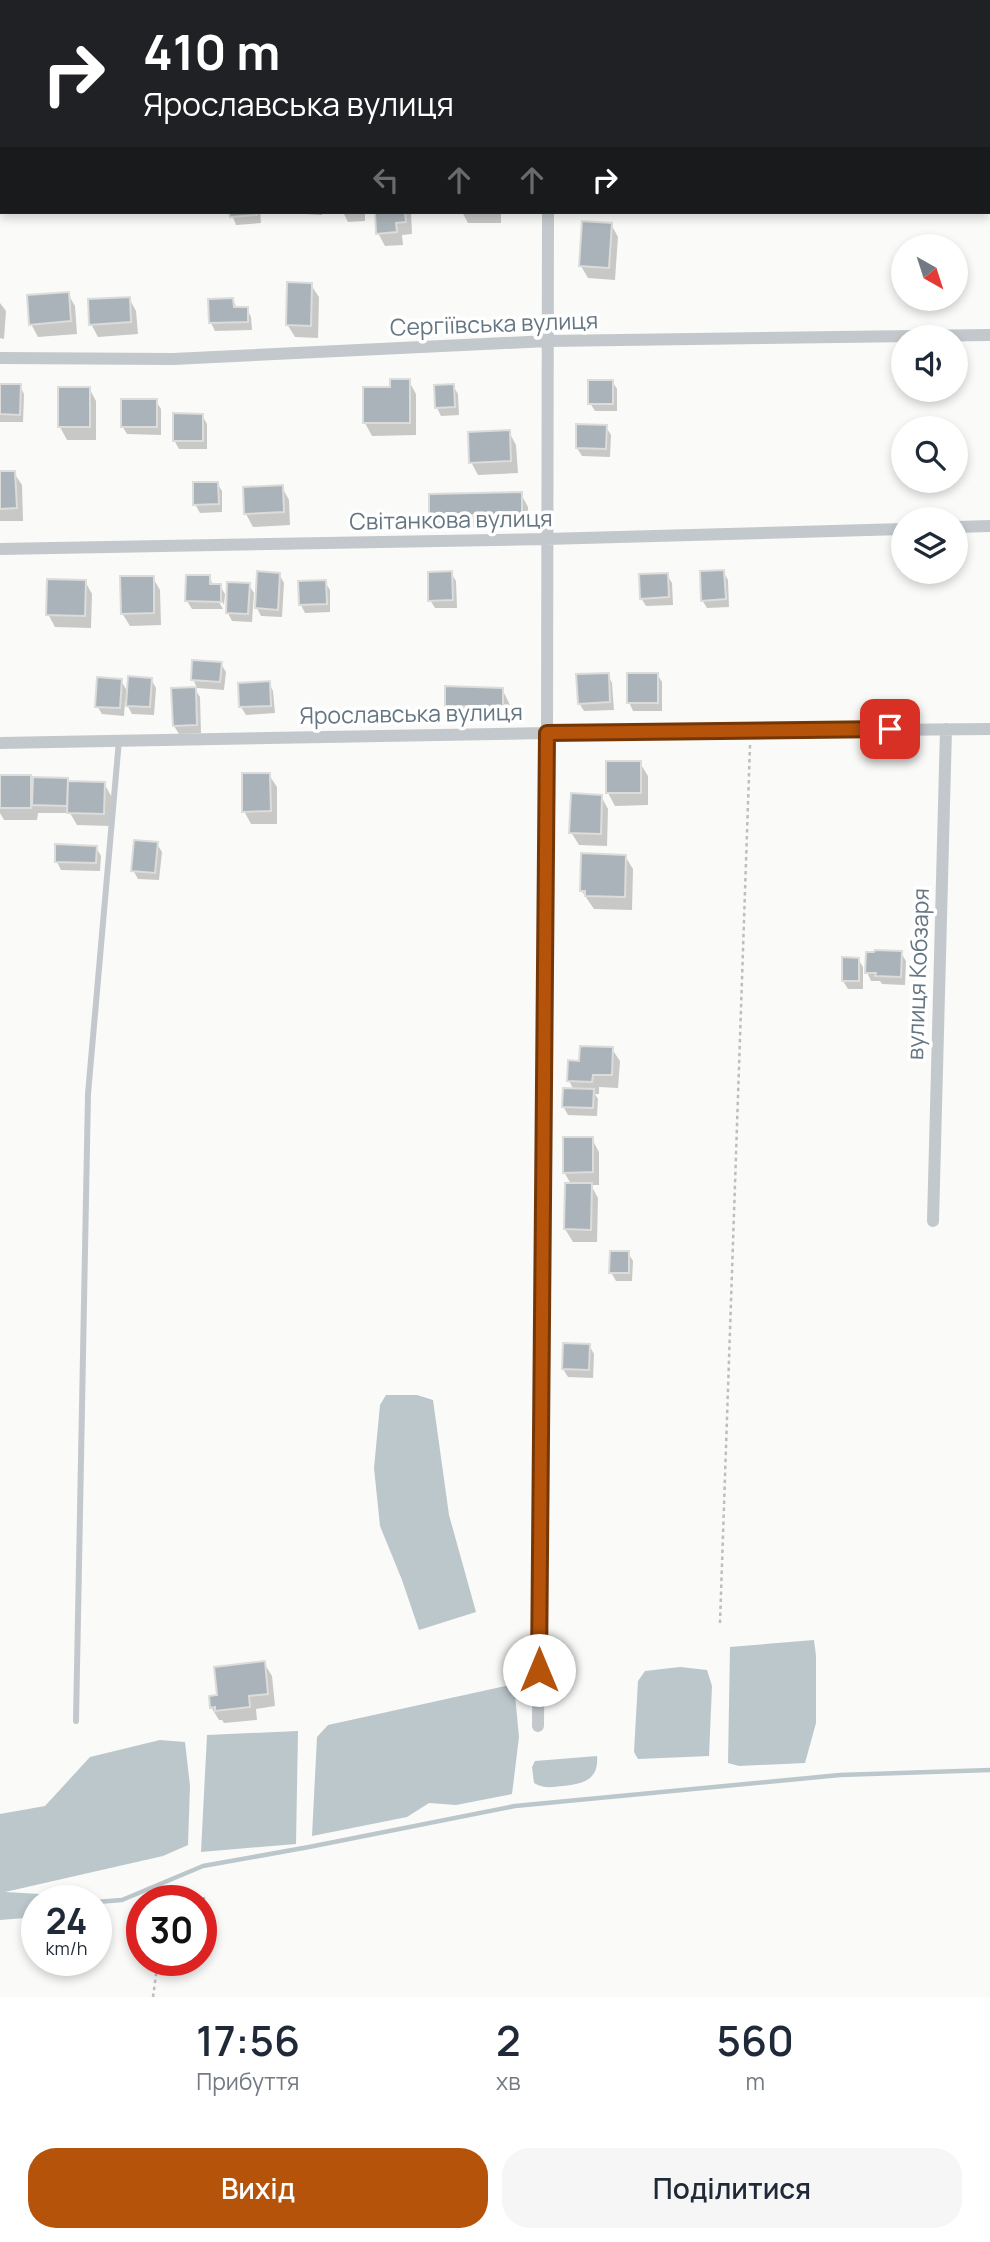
<!DOCTYPE html>
<html lang="uk">
<meta charset="utf-8">
<style>
:root{--surface:#fff;--page:#f6f6f7;--text:#1f2937;--muted:#747a83;--accent:#b45309}
body{margin:0;font-family:Manrope,sans-serif;background:var(--page);color:var(--text);height:100vh;display:flex;flex-direction:column;font-size:26px;white-space:nowrap}
*{box-sizing:border-box;margin:0}
p{font-size:23px;color:var(--muted)}
.icon{flex:none;width:38px;height:38px;fill:none;stroke:currentColor;stroke-width:2;stroke-linecap:round;stroke-linejoin:round}
.map{position:relative;height:1997px;overflow:hidden}
.drawer{display:flex;flex-direction:column;background:var(--surface);flex:1}
.drawer>*{flex:none}
.hud{position:absolute;left:0px;top:0px;width:990px;height:214px;box-shadow:0 4px 10px #0003;background:#202124;color:#fff;overflow:hidden}
.needle{width:46px;rotate:141deg}
.fabs{position:absolute;left:891px;top:234px;display:grid;gap:14px}
.fabs a{display:grid;place-items:center;width:77px;height:77px;border-radius:50%;background:var(--surface);box-shadow:0 4px 10px #0003;font-size:35px}
.speed{position:absolute;left:21px;top:1885px;display:flex;gap:14px;font-size:35px;font-weight:700;text-align:center}
.speed>*{display:grid;place-content:center;width:91px;height:91px;border-radius:50%;background:var(--surface);box-shadow:0 4px 10px #0003;line-height:1}
.speed small{font-size:18px;font-weight:400}
.speed .limit{border:10px solid #d22;background:#fff;color:#111}
.pin{position:absolute;display:grid;place-items:center;width:60px;height:60px;color:#fff;margin:-30px;border-radius:14px;box-shadow:0 4px 10px #0006}
.me{position:absolute;width:77px;margin:-38px;rotate:0deg;stroke-linejoin:round;filter:drop-shadow(0 0 5px #0008)}
.turn{display:flex;align-items:center;gap:24px;height:147px;padding:0 28px;font-size:32px}
.turn .icon{width:91px;height:91px;stroke-width:2.5}
.turn b{display:block;font-size:49px;line-height:60px}
.lanes{display:flex;align-items:center;height:66px;padding:0 28px;background:#0003;justify-content:center;gap:35px;direction:ltr}
.lanes .off{opacity:.35}
.eta{display:flex;justify-content:space-evenly;align-items:center;height:119px;text-align:center}
.eta b{font-size:42px;font-weight:600;line-height:49px}
.cta{display:flex;gap:14px;margin-top:auto;padding:14px 28px}
.cta a{flex:1;height:80px;border-radius:28px;background:var(--accent);color:#fff;font-size:28px;font-weight:600;line-height:80px;text-align:center}
.cta a+a{background:var(--page);color:var(--text)}
.map>svg:first-child{display:block}
.water{fill:#bbc7cb}
.shadow{fill:#0003}
.lines{fill:none;stroke-linecap:round;stroke-linejoin:round}
.stream{stroke:#bbc7cb;stroke-width:4.5}
.building{fill:#aab3b9;stroke:#dcdcda;stroke-width:2}
.path{stroke:#bbbfc2;stroke-width:2.5;stroke-dasharray:3.5 3.5;stroke-linecap:butt}
.lane{stroke:#c3c8cc;stroke-width:6}
.street{stroke:#c3c8cc;stroke-width:12}
.route-casing{stroke:#753606;stroke-width:18}
.route{stroke:#b45309;stroke-width:12}
.labels{text-anchor:middle;stroke-width:7;stroke-linejoin:round;paint-order:stroke}
.street-label{font-size:23px;fill:#657683;stroke:#fff}
</style>
<div class="map">
<svg width="990" height="1997" viewBox="0 0 990 1997">
<rect width="100%" height="100%" fill="#fafaf8"/>
<!-- water -->
<path class="water" d="M386,1395H417L433,1400L449,1515L476,1612L419,1630L402,1580L380,1526L374,1468L380,1405Z
M814,1640L816,1656V1723L805,1763L739,1766L728,1763L730,1647Z
M680,1667L707,1670L712,1686L709,1756L638,1759L634,1752L638,1681L645,1671Z
M514,1684L519,1737L512,1794L456,1805L429,1803L407,1817L312,1836L317,1737L328,1725Z
M298,1731L296,1844L201,1852L207,1735Z
M160,1740L185,1742L190,1786L188,1845L163,1856L5,1892L75,1896L77,1900H37V1917L0,1920V1814L45,1806L90,1757Z
M597,1756C599,1780 583,1784 563,1786C552,1787 544,1789 534,1783L532,1767L535,1761Z"/>
<!-- shadow -->
<path class="shadow" d="M231,212H260L261,223L236,225Z
M287,212H322V215L288,213Z
M343,212H365V221L348,222Z
M377,212H411L412,234L402,235L403,245L385,246L378,233Z
M462,212H501V223H468Z
M611,224L618,237L615,280L588,278L581,266Z
M311,285L319,297L318,338L295,337L287,324Z
M68,294L75,306L77,334L38,337L31,324Z
M129,298L136,311L138,334L98,337L91,324Z
M232,299L237,308L247,309L251,317L252,330L215,331L211,323Z
M0,303L6,311L4,339L0,338Z
M409,381L416,394V435L372,436L365,423Z
M612,381L617,389V411H595L590,403Z
M0,386H20L24,394L23,422H0Z
M453,386L458,394L459,415L441,416L437,408Z
M89,388L96,401V440H67L60,427Z
M156,401L161,409V435L127,434L122,426Z
M202,415L207,424V449H179L174,440Z
M606,427L611,435L610,457L582,456L577,448Z
M509,432L516,445L518,473L478,475L471,462Z
M0,473H14L22,485L23,521H0Z
M217,483L222,491V512L200,513L195,504Z
M282,487L289,500L290,525L253,527L246,514L245,489Z
M521,494L528,507L529,527L438,528L431,515Z
M723,572L728,580L729,607L707,608L702,600Z
M451,573L456,581L457,608H435L430,600Z
M279,574L284,583L282,617L261,616L257,608Z
M667,575L672,583L673,605L646,606L641,598Z
M209,577L214,586H220L225,594L224,605L218,593L215,595L223,609H192L187,601Z
M153,578L160,590L161,625L130,626L122,613Z
M85,581L92,594L91,628L55,627L48,614Z
M325,582L330,590V612L305,613L301,605Z
M249,585L254,593L252,622L232,621L228,613Z
M221,664L226,672L224,690L197,688L193,679Z
M657,674L662,682V711H633L629,702Z
M608,675L612,683L614,710L584,711L579,703Z
M151,679L156,688L154,715L132,714L125,701L124,716L102,714L97,706L121,680L128,693Z
M269,683L273,691L275,713L246,715L241,707Z
M195,689L200,697L201,733L179,734L174,726Z
M502,689L510,705L451,704V707L509,708V719L454,718L447,705Z
M640,763L648,776V805L615,806L608,793Z
M269,775L277,787V824H251L244,811Z
M0,777H30L35,784L67,780L69,783H104L111,796L110,826L77,825L70,813H38L37,820H4L0,813Z
M601,796L608,809L607,846L579,845L571,832Z
M157,844L162,852L159,880L138,879L133,870Z
M96,847L101,856L100,871L61,870L57,862Z
M625,856L633,869L632,910L594,909L581,890Z
M901,953L906,961L905,985L882,984L880,981H871L867,972Z
M858,959L863,967V989H848L843,981Z
M612,1049L620,1061L618,1088L599,1087V1094H595L598,1099L597,1116L568,1115L563,1106L574,1090L569,1081L581,1062Z
M592,1139L599,1152V1185H591L598,1198L597,1242H573L565,1229L571,1184L564,1172Z
M628,1253L633,1261L632,1281H616L611,1272Z
M589,1345L594,1354L593,1378L568,1377L563,1369Z
M264,1663L272,1676L275,1706L256,1709L257,1720L224,1723L222,1720H219L211,1707L219,1696Z"/>
<g class="lines">
<!-- stream -->
<path class="stream" d="M96,1902L122,1900L203,1866L309,1847L515,1806L840,1775L990,1770"/>
</g>
<!-- building -->
<path class="building" d="M229,212H257V215L230,217Z
M375,212H405L406,222L396,223L397,232L376,234Z
M582,221L612,223L609,268L579,266Z
M287,282L312,283L311,326L286,325Z
M69,292L71,321L29,325L27,295Z
M130,297L131,322L89,325L88,299Z
M233,298L234,307H248V322L209,323L208,299Z
M390,379H410V423H363V387H390Z
M588,380H613V404H588Z
M0,384H21L20,415L0,414Z
M454,384L455,407L435,408L434,385Z
M58,387H90V427H58Z
M121,399H157V427H121Z
M173,413L203,414V441H173Z
M576,424L607,425L606,449L576,448Z
M510,430L511,461L469,463L468,432Z
M0,471H15L17,508L0,509Z
M193,482H218L219,504L193,505Z
M283,485L284,512L244,514L243,487Z
M522,492V514L429,516V494Z
M724,570L726,599L701,601L700,571Z
M257,571L280,573L278,610L255,608Z
M452,571L453,600L428,601V572Z
M668,573L669,597L640,599L639,574Z
M186,575H210V584H221V602L185,601Z
M120,576H154V613L121,614Z
M47,579L86,580L85,616L46,615Z
M326,580L327,604L299,605L298,581Z
M227,582L250,583L248,614L226,613Z
M192,660L222,662L220,682L191,680Z
M609,673L610,702L578,704L576,674Z
M627,673H658V703H627Z
M128,676L152,678L150,707L126,706Z
M97,677L122,679L120,708L95,707Z
M270,681L271,706L239,707L238,683Z
M445,686L503,688V707L445,706Z
M196,687L197,725L173,726L171,688Z
M606,761H641V793H606Z
M242,773H270L271,811L242,812Z
M0,775H31V808H0Z
M33,777L68,778L67,806L32,805Z
M68,781L105,782L104,814L67,813Z
M571,793L602,795L601,834L569,833Z
M134,840L158,842L155,873L131,871Z
M55,844L97,846L96,863L55,862Z
M581,853L626,855L625,897L585,896V891H580Z
M875,950L902,951L901,977L875,976L876,973H865L866,952H874Z
M842,957L859,958V981H842Z
M580,1046L613,1047L612,1075H593L592,1082L567,1081L568,1060L579,1061Z
M563,1088L594,1089L593,1108L562,1107Z
M563,1137H593V1172L563,1173Z
M565,1183H592L591,1230L564,1229Z
M610,1251H629V1273H609Z
M563,1343L590,1344L589,1370L562,1369Z
M265,1661L268,1694L249,1696L250,1707L215,1711V1707L210,1708L209,1696L217,1695L214,1667Z"/>
<g class="lines">
<!-- path -->
<path class="path" d="M720,1623L750,745
M196,1900L205,1898
M153,1997L158,1960"/>
<!-- lane -->
<path class="lane" d="M76,1721L88,1094L119,740"/>
<!-- street -->
<path class="street" d="M551,2V0
M989,133H990
M0,160H2
M0,358L173,359L548,341L990,335
M956,527L990,526
M0,549L546,539L903,529
M0,743L547,733L990,729
M933,1221L946,729
M538,1726L547,733L548,212"/>
</g>
<g class="lines">
<defs>
<path id="route" d="M539,1670L547,733L890,729"/>
</defs>
<!-- route casing -->
<use href="#route" class="route-casing"/>
<!-- route -->
<use href="#route" class="route"/>
</g>
<g class="labels">
<!-- street labels -->
<g class="street-label">
<text transform="translate(494 324) rotate(-2)" y="8">Сергіївська вулиця</text>
<text transform="translate(451 520) rotate(-1)" y="8">Світанкова вулиця</text>
<text transform="translate(411 714) rotate(-1)" y="8">Ярославська вулиця</text>
<text transform="translate(918 974) rotate(-88)" y="8">вулиця Кобзаря</text>
</g>
</g>
</svg>
<div class="fabs">
<a><svg class="needle" viewBox="-14 -14 28 28"><path d="M0-13l5 13h-10z" fill="#e53935"/><path d="M0 13l5-13h-10z" fill="#747a83"/></svg></a>
<a><svg class="icon" aria-label="sound" viewBox="0 0 24 24"><path d="M4 9h4l5-4v14l-5-4H4zM17 9q2 3 0 6"/></svg></a>
<a><svg class="icon" aria-label="search" viewBox="0 0 24 24"><circle cx="10" cy="10" r="6"/><path d="M15 15l6 6"/></svg></a>
<a><svg class="icon" aria-label="layers" viewBox="0 0 24 24"><path d="M12 4l9 5-9 5-9-5zM3 14l9 5 9-5"/></svg></a>
</div>
<div class="speed"><div>24<small>km/h</small></div><div class="limit">30</div></div>
<div class="pin" style="left:890px;top:729px;background:#d93025"><svg class="icon" aria-label="arrive" viewBox="0 0 24 24"><path d="M6 21V4h12l-3 4 3 4H6"/></svg></div>
<svg class="me" style="left:539px;top:1670px" viewBox="-20 -20 40 40"><circle r="19" fill="#fff"/><path d="M0-13L10 11 0 6-10 11z" fill="#b45309"/></svg>
<div class="hud">
<div class="turn"><svg class="icon" aria-label="right" viewBox="0 0 24 24"><path d="M7 20v-9h11M14 6l5 5-5 5"/></svg><div><b>410 m</b>Ярославська вулиця</div></div>
<div class="lanes"><svg class="icon off" aria-label="left" viewBox="0 0 24 24"><path d="M17 20v-9H6M10 6l-5 5 5 5"/></svg><svg class="icon off" aria-label="ahead" viewBox="0 0 24 24"><path d="M12 20V5M6 11l6-6 6 6"/></svg><svg class="icon off" aria-label="ahead" viewBox="0 0 24 24"><path d="M12 20V5M6 11l6-6 6 6"/></svg><svg class="icon" aria-label="right" viewBox="0 0 24 24"><path d="M7 20v-9h11M14 6l5 5-5 5"/></svg></div>
</div>
</div>
<section class="drawer">
<div class="eta">
<div><b>17:56</b><p>Прибуття</p></div>
<div><b>2</b><p>хв</p></div>
<div><b>560</b><p>m</p></div>
</div>
<div class="cta"><a>Вихід</a><a>Поділитися</a></div>
</section>
